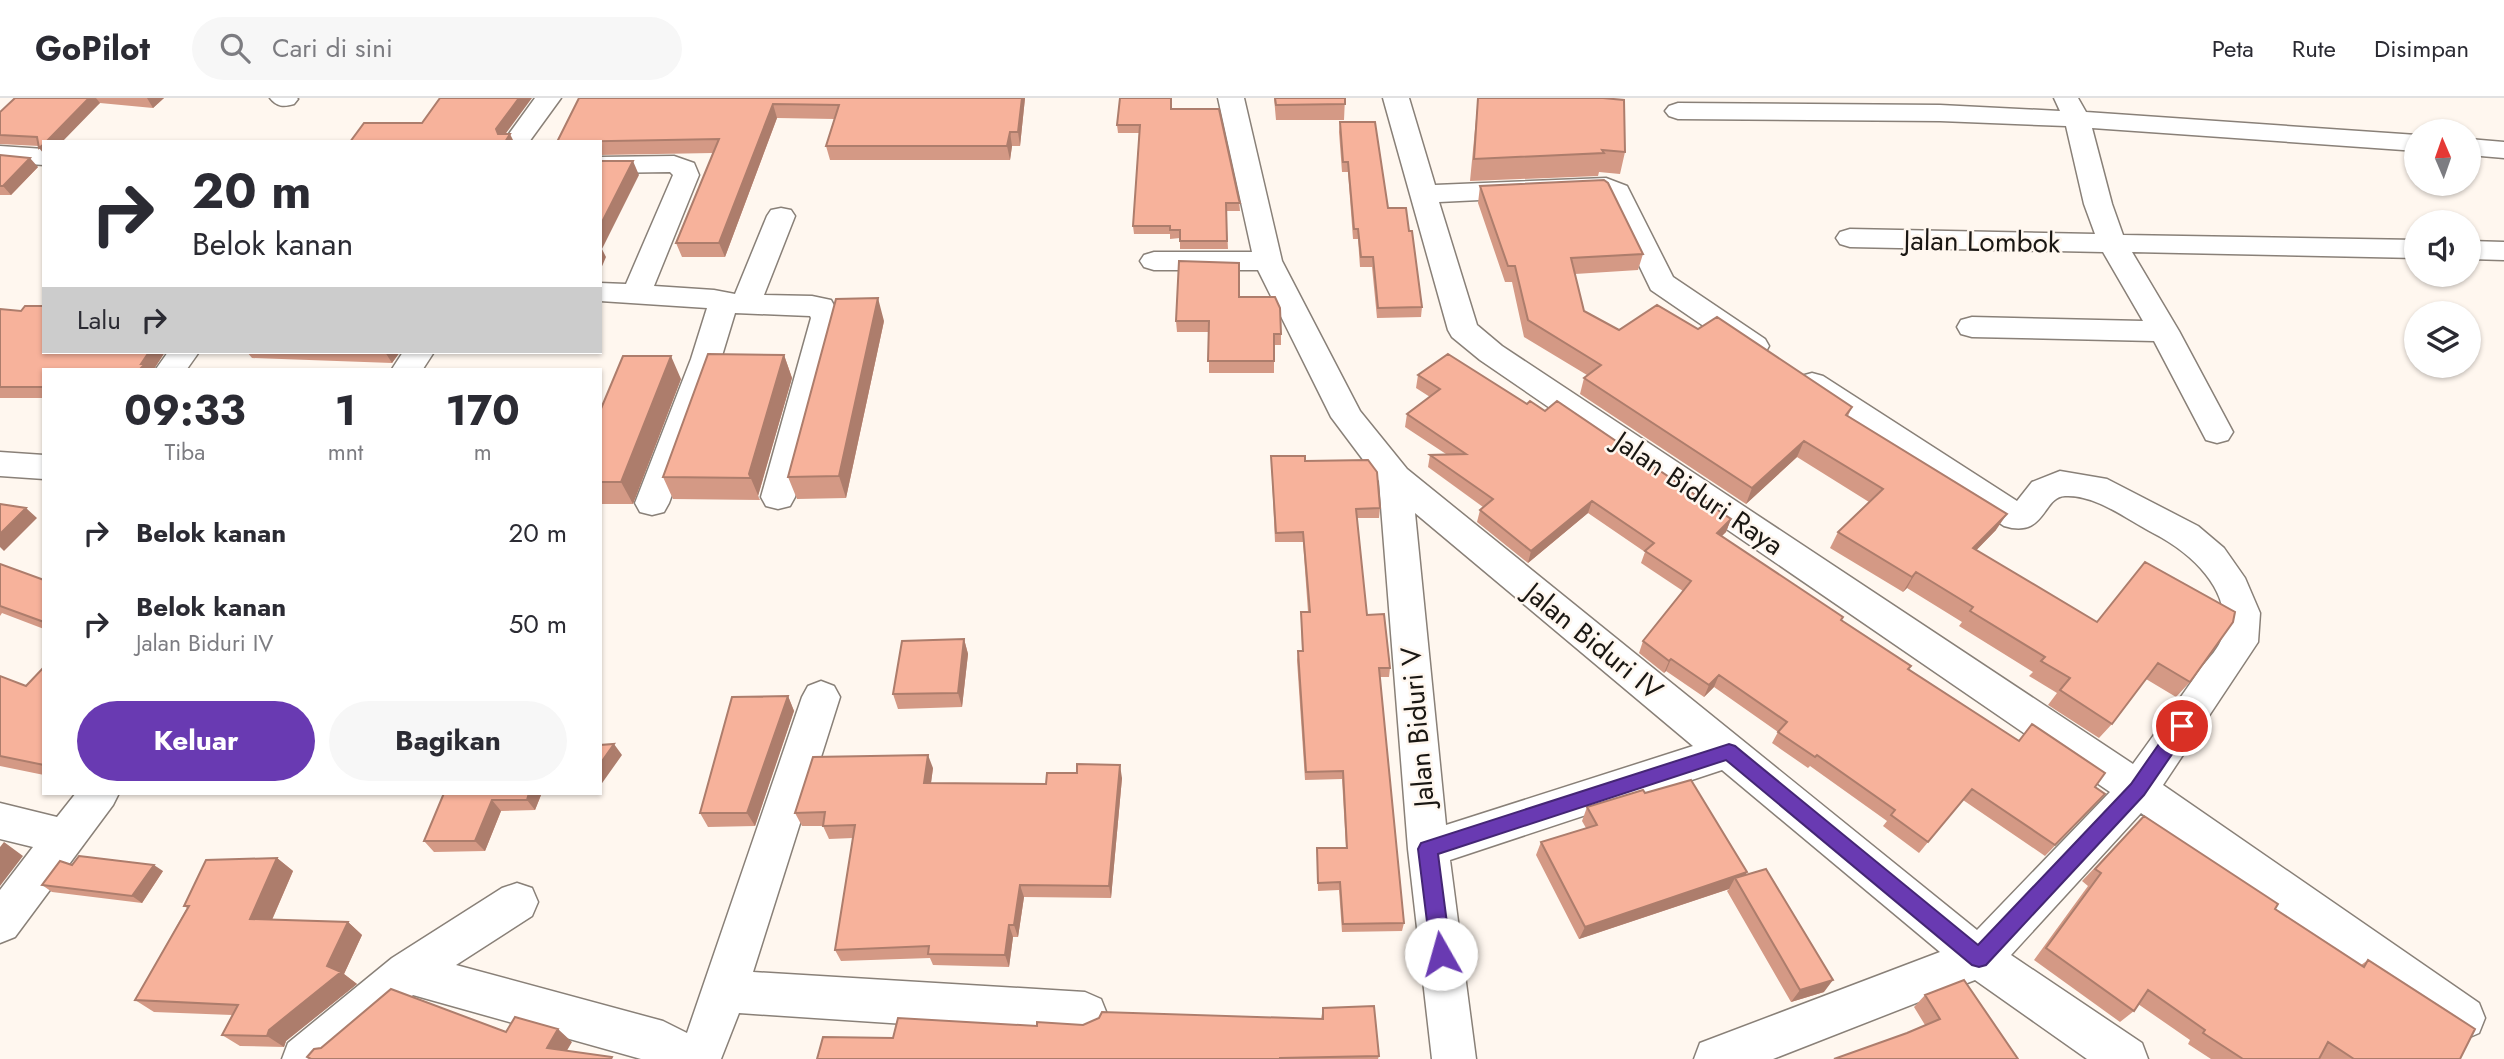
<!DOCTYPE html>
<html lang="id">
<style>
:root{--surface:#fff;--page:#f7f7f7;--text:#2b2b33;--muted:#7c7c81;--line:#e1e1e2;--accent:#693ab2}
body{margin:0;font-family:Jost,sans-serif;background:var(--page);color:var(--text);height:100vh;display:flex;flex-direction:column;font-size:26px;white-space:nowrap}
*{box-sizing:border-box;margin:0}
p{font-size:23px;color:var(--muted)}
.icon{flex:none;width:38px;height:38px;fill:none;stroke:currentColor;stroke-width:2;stroke-linecap:round;stroke-linejoin:round}
.map{position:relative;flex:1;overflow:hidden}
.details{position:absolute;left:42px;top:270px;width:560px;height:427px;display:flex;flex-direction:column;background:var(--surface);border-radius:0px;box-shadow:0 2px 5px #0004}
.details>*{flex:none}
.hud{position:absolute;left:42px;top:42px;width:560px;height:214px;border-radius:0px;box-shadow:0 2px 5px #0004;background:#fff;color:var(--text);overflow:hidden}
.needle{width:46px;rotate:358deg}
.tools{position:absolute;left:2404px;top:21px;display:grid;gap:14px}
.tools a{display:grid;place-items:center;width:77px;height:77px;border-radius:50%;background:var(--surface);box-shadow:0 2px 5px #0004;font-size:35px}
.pin{position:absolute;display:grid;place-items:center;width:60px;height:60px;color:#fff;margin:-30px;border:4px solid #fff;border-radius:50%;box-shadow:0 2px 7px #0007}
.me{position:absolute;width:77px;margin:-38px;rotate:353deg;stroke-linejoin:round;filter:drop-shadow(0 0 5px #0008)}
.turn{display:flex;align-items:center;gap:24px;height:147px;padding:0 35px;font-size:32px}
.turn .icon{width:91px;height:91px;stroke-width:2.5}
.turn b{display:block;font-size:49px;line-height:60px}
.then{display:flex;align-items:center;height:66px;padding:0 35px;background:#0003;gap:14px;font-size:26px}
.eta{display:flex;justify-content:space-evenly;align-items:center;height:119px;text-align:center}
.eta b{font-size:42px;font-weight:700;line-height:49px}
.cta{display:flex;gap:14px;margin-top:auto;padding:14px 35px}
.cta a{flex:1;height:80px;border-radius:42px;background:var(--accent);color:#fff;font-size:28px;font-weight:700;line-height:80px;text-align:center}
.cta a+a{background:var(--page);color:var(--text)}
ul{padding:0;list-style:none}
li{display:flex;align-items:center;gap:21px;height:91px;padding:0 35px}
li div{flex:1}
li b{display:block;font-size:26px}
li em{font-style:normal}
header{display:flex;align-items:center;gap:42px;box-sizing:border-box;height:98px;padding:0 35px;background:var(--surface);border-bottom:2px solid var(--line)}
header strong{font-size:33px}
nav{display:flex;gap:38px;margin-inline-start:auto;font-size:24px}
.search{width:490px;height:63px;background:var(--page);display:flex;align-items:center;gap:18px;box-sizing:border-box;padding:0 24px;border-radius:38px;color:var(--muted);font-size:26px}
.map>svg:first-child{display:block}
.lines{fill:none;stroke-linecap:round;stroke-linejoin:round}
.minor-casing{stroke:#898078;stroke-width:3}
.minor{fill:#fff;fill-rule:evenodd}
.wall{fill:#d49985}
.shaded-wall{fill:#ad7d6c}
.building{fill:#f7b29b;stroke:#ad7d6c;stroke-width:2}
.route{fill:#693ab2;stroke:#442674;stroke-width:2}
.labels{text-anchor:middle;stroke-width:5;stroke-linejoin:round;paint-order:stroke}
.street-label{font-size:28px;fill:#1a1713;stroke:#fff7ef}
</style>
<header>
<strong>GoPilot</strong>
<div class="search"><svg class="icon" aria-label="search" viewBox="0 0 24 24"><circle cx="10" cy="10" r="6"/><path d="M15 15l6 6"/></svg>Cari di sini</div>
<nav><a>Peta</a><a>Rute</a><a>Disimpan</a></nav>
</header>
<div class="map">
<svg width="2504" height="961" viewBox="0 0 2504 961">
<rect width="100%" height="100%" fill="#fff7ef"/>
<g class="lines">
<defs>
<path id="minor" d="M270,0H297L298,1L294,6C284,9 277,9 270,0Z
M535,0H561L529,44H503Z
M1218,0H1244L1282,163L1360,313L1407,371L1977,832L2110,694L1480,262L1452,239L1448,232L1383,0H1409L1435,87L1606,80L1627,88L1673,179L1765,241L1769,248L1765,255L1754,258L1743,255L1651,192L1606,99L1601,96L1439,104L1477,227L1502,248L2133,666C2156,634 2179,602 2201,570C2208,561 2220,549 2222,539C2234,492 2190,454 2153,435C2128,422 2095,396 2065,398C2042,399 2046,441 2004,428L1801,294L1797,286L1801,278L1812,275L1823,278L2017,403L2032,384L2060,373L2107,381L2198,428L2224,450L2245,480L2260,515L2258,544L2163,687L2479,905L2485,920L2479,935L2463,942L2447,935L2141,715L2011,857L2142,945L2148,961H2087L1975,882L1773,961H1694L1700,945L1940,854L1722,672L1450,762L1476,961H1432L1408,751L1379,383L1331,319L1258,172H1154L1144,169L1140,163L1144,157L1154,154H1252ZM1415,415L1693,648L1446,727Z
M2054,0H2078L2086,14L2417,37V53L2092,30L2112,106L2123,137L2417,142V160L2132,154L2179,233L2233,334L2228,342L2217,345L2206,342L2154,243L1972,239L1961,236L1957,229L1961,222L1972,219L2143,223L2103,154L1850,149L1840,146L1836,140L1840,134L1850,131L2095,136L2084,106L2066,28L1940,23L1678,21L1669,18L1665,13L1669,8L1678,5L1940,7L2060,13Z
M2469,41L2504,44V60L2469,57Z
M0,48L44,51V67L0,64Z
M674,58L694,65L699,77L654,188L714,192L735,196L767,118L771,112L781,110L791,112L795,118L764,197L812,198L831,202L841,220L795,399L790,408L778,411L766,408L761,399L811,220L810,218L735,215L721,261L669,405L664,414L652,417L640,414L635,405L691,261L707,210L600,203V185L626,186L673,77L670,74L600,75V59Z
M2469,143L2504,144V162L2469,161Z
M168,254H199L187,271H156Z
M403,254H434L423,271H392Z
M0,354L44,357V381L0,378Z
M821,583L834,588L840,599L753,874L1085,894L1101,901L1107,916L1101,931L1085,938L739,915L721,961H641L413,897L338,961H282L288,945L392,860L502,790L517,785L532,790L538,804L532,818L456,867L663,923L687,935L802,599L808,588Z
M76,695H119L113,707L15,839L0,845V792L33,749L0,741V705L57,719Z"/>
</defs>
<!-- minor casing -->
<use href="#minor" class="minor-casing"/>
<!-- minor -->
<use href="#minor" class="minor"/>
</g>
<!-- wall -->
<path class="wall" d="M15,0H164L153,10L100,5L44,44V56L39,48L0,46V14Z
M579,0H1025L1020,48H1012L1010,62H830L826,48L834,21L777,20L725,159H682L676,145L713,55L600,57V44H557Z
M1120,0H1172L1171,11L1239,102L1240,113H1226L1228,151H1180V140L1170,141V136H1134L1133,128L1139,35H1118L1117,27Z
M1274,0H1345L1344,22H1276Z
M1478,0H1603L1625,54L1620,76L1599,74L1598,78L1470,83Z
M1340,24L1388,110L1409,133L1422,209L1421,219L1377,220L1372,169H1360L1358,141H1353L1348,74H1342L1339,34Z
M0,57L38,69L11,97H0Z
M1480,88L1643,156L1638,172L1575,176L1584,213L1619,232L1698,231L1852,309L1848,318L1996,432L1976,452L2190,584L2176,599L2146,581L2112,626L2099,640L2048,607L2057,595L2029,578L2033,574L1959,528L1962,524L1907,490L1903,494L1830,450L1838,434L1869,404L1797,359L1746,406L1580,296L1584,280L1587,277L1524,239L1512,184H1505L1478,105Z
M1239,199L1281,236V247H1274V275H1209V234H1177L1176,223Z
M0,211L44,254H165L154,271H44V300H0Z
M884,223L846,400L797,401L788,379Z
M247,254H400L392,265L252,260Z
M784,257L792,280L758,398L760,402L673,401L663,379Z
M1418,277L1527,306L1545,313L1731,421L1726,434L1722,438L1841,522L1909,572L2019,643L2105,696L2045,758L1963,702L1919,755L1883,728L1887,723L1810,668L1808,670L1772,645L1778,634L1714,589L1704,599L1666,573L1664,575L1639,555L1643,543L1683,493L1641,465L1645,454L1588,415L1528,465L1477,424L1480,412L1483,409L1428,369L1430,357L1446,356L1405,329L1407,316L1430,299L1416,290Z
M681,281L633,406H600V313Z
M1271,358L1305,363L1380,410L1379,420H1357L1367,517L1390,570L1389,579H1380L1404,825L1402,833L1342,834L1339,792L1318,793L1317,750H1346L1342,681L1305,682L1297,562L1298,553H1302L1301,514H1308L1303,444H1275Z
M0,466L44,482V531L2,515L0,518Z
M964,541L968,556L962,609L898,611L893,596Z
M44,569V677L0,668V578L26,588Z
M788,598L794,613L755,728L708,729L700,715Z
M933,670L931,685L1046,686L1122,680L1111,800L1024,799L1018,839H1013L1009,869L933,867L930,860L841,863L835,852L853,740L829,741L823,728H802L795,715Z
M444,695H571L541,697L535,712L501,713L485,753L434,754L424,743Z
M1645,695L1747,774L1745,778L1824,894L1791,904L1727,793L1729,791L1579,841L1536,757L1541,744L1586,730L1582,723L1587,709Z
M2144,718L2275,811L2361,867L2368,862L2460,961H2211L2188,946L2190,942L2138,906L2134,913L2120,924L2034,862L2088,788L2082,783Z
M277,760L293,773L272,822L348,824L362,837L344,876L357,886L286,943L284,949L240,948L222,937L232,917L154,914L135,902L187,810L184,808Z
M72,767L163,773L142,805L52,794L42,787Z
M1925,897L2018,961L1907,935L1925,927L1914,909Z
M1323,910L1379,958L1378,961H817L893,940L1037,928L1321,921Z"/>
<!-- shaded-wall -->
<path class="shaded-wall" d="M89,0H96L100,5L62,44H46Z
M147,0H164L153,10Z
M519,0H532L501,42L496,31Z
M1022,0H1025L1020,48L1018,34Z
M773,6L777,20L725,159L719,145Z
M1010,34L1012,48L1010,62L1007,48Z
M510,36L514,44H505Z
M44,46V56L39,50Z
M30,60L38,69L11,97L3,88Z
M633,63L639,77L602,151L606,159L600,173V128Z
M878,200L884,223L846,400L839,378Z
M149,254H165L154,271H140L141,266Z
M385,254H400L392,265Z
M784,257L792,280L758,398L760,402L749,376Z
M671,258L681,281L633,406L621,384Z
M1804,343L1797,359L1746,406L1752,390Z
M1592,403L1588,415L1528,465L1531,453Z
M26,410L37,420L4,453L0,449V436Z
M2007,416L1996,432L1963,466L1973,450Z
M1731,421L1726,434L1712,447L1717,435Z
M1916,474L1907,490L1903,494L1912,479Z
M964,541L968,556L962,609L958,595Z
M1671,561L1666,573L1664,575L1669,563Z
M1719,577L1714,589L1704,599L1709,587Z
M788,598L794,613L755,728L747,715Z
M614,646L622,657L600,688V666Z
M928,657L933,670L929,699L924,685Z
M1120,667L1122,680L1111,800L1109,788Z
M529,695H539L541,697L535,712L527,702Z
M492,702L501,713L485,753L475,743Z
M4,744L23,758L0,788V749Z
M277,760L293,773L267,833L250,821Z
M154,767L163,773L142,805L132,798Z
M1747,774L1739,787L1735,780L1729,791L1579,841L1585,829Z
M1020,787L1024,799L1018,839L1014,827Z
M348,824L362,837L344,876L357,886L286,943L284,949L267,938L269,932L327,868Z
M1009,827L1013,839L1009,869L1005,857Z
M1833,882L1824,894L1791,904L1800,892Z
M558,931L572,944L562,961L547,950Z"/>
<!-- building -->
<path class="building" d="M15,0H89L46,44H44V46L39,50L37,39L0,37V14Z
M440,0H519L496,31L498,36H510L505,44H350L364,25H422Z
M579,0H1022L1018,34H1010L1007,48H826L839,7L773,6L719,145H676L719,41L557,44Z
M1120,0H1171V11H1219L1239,102L1240,105H1226L1227,143H1180V132H1170V128H1133L1140,27H1117Z
M1275,0H1345V6L1276,7Z
M1478,0H1603L1624,2L1625,54L1602,52L1604,55L1474,61Z
M1340,24H1375L1388,110H1406L1409,133H1412L1422,209L1378,210L1373,159H1361L1358,131H1354L1348,64H1343Z
M0,57L30,60L3,88H0Z
M600,63H633L600,128Z
M1604,82L1608,85L1643,156L1571,160L1584,213L1619,232L1657,207L1698,231L1717,219L1852,309L1846,317L2007,416L1973,450L2097,524L2145,464L2235,514L2233,524L2190,584L2158,565L2112,626L2060,592L2070,580L2041,563L2045,559L1970,513L1973,509L1916,474L1912,479L1838,434L1883,391L1804,343L1752,390L1584,280L1601,267L1528,222L1515,168H1508L1480,88Z
M1179,163L1239,165V199H1275L1280,210L1281,236H1274V263H1208L1209,223H1176Z
M878,200L839,378L788,379L836,201Z
M25,208H44V254H149L141,266H145L140,271H44V289H0V211L21,213Z
M708,256L784,257L749,376L751,380L663,379Z
M1448,256L1527,306L1530,303L1545,313L1557,303L1731,421L1717,435L1843,519L1841,522L1911,568L1908,571L2019,643L2032,626L2105,675L2095,689L2105,696L2055,747L1972,691L1928,744L1891,717L1895,712L1817,657L1815,659L1778,634L1787,624L1719,577L1709,587L1671,561L1669,563L1643,543L1691,483L1645,453L1654,445L1592,403L1531,453L1480,412L1493,401L1430,357L1466,356L1407,316L1440,291L1418,277Z
M623,258H671L621,384H600V313Z
M1271,358H1305V363L1368,362L1377,374L1380,410L1356,411L1367,517L1384,516L1390,570H1379L1404,825L1343,826L1340,784L1318,785L1317,750H1347L1343,673L1306,674L1298,553H1303L1301,514H1310L1303,434L1276,435Z
M0,406L26,410L0,436Z
M0,466L44,482V524L0,508Z
M964,541L958,595L893,596L902,543Z
M44,569V667L0,658V578L26,588Z
M788,598L747,715H700L732,599Z
M614,646L600,666V647Z
M928,657L924,685L1046,686L1047,675H1077V666L1120,667L1109,788L1020,787L1014,827H1009L1005,857L928,856L929,848L835,852L855,727L823,728L825,714L795,715L813,659Z
M1691,682L1747,774L1585,829L1541,744L1597,727L1587,709L1643,692L1645,695Z
M444,695H529L527,702H492L475,743H424Z
M2144,718L2278,806L2275,811L2364,869L2368,862L2475,931L2460,961H2354L2328,944L2319,961H2243L2203,935L2205,932L2148,892L2134,913L2046,850L2101,775L2095,771Z
M79,758L154,767L132,798L42,787L60,763L72,767Z
M277,760L250,821L348,824L327,868L341,874L269,932L267,938L222,937L238,907L135,902L189,808H184L206,762Z
M1766,771L1833,882L1800,892L1735,780Z
M1964,882L2018,961H1834L1907,935L1940,921L1925,897Z
M391,891L506,934L515,919L558,931L547,950L612,959L611,961H311L307,959L314,951L321,950Z
M1374,908L1379,958L1280,960V961H817L823,939L893,940L898,920L1037,928V924L1083,927L1099,920L1102,914L1323,921V910Z"/>
<!-- route -->
<path class="route" d="M2182,621L2188,623L2190,628L2188,633L2144,697L1986,867L1979,869L1972,867L1726,662L1438,756L1451,856L1448,863L1441,865L1434,863L1431,856L1418,751L1421,745L1729,646L1735,648L1978,847L2131,686L2175,623Z"/>
<g class="labels">
<!-- street labels -->
<g class="street-label">
<text transform="translate(1982 143) rotate(1)" y="10">Jalan Lombok</text>
<text transform="translate(1699 395) rotate(34)" y="10">Jalan Biduri Raya</text>
<text transform="translate(1594 543) rotate(39)" y="10">Jalan Biduri IV</text>
<text transform="translate(1417 629) rotate(-95)" y="10">Jalan Biduri V</text>
</g>
</g>
</svg>
<div class="tools">
<a><svg class="needle" viewBox="-14 -14 28 28"><path d="M0-13l5 13h-10z" fill="#e53935"/><path d="M0 13l5-13h-10z" fill="#7c7c81"/></svg></a>
<a><svg class="icon" aria-label="sound" viewBox="0 0 24 24"><path d="M4 9h4l5-4v14l-5-4H4zM17 9q2 3 0 6"/></svg></a>
<a><svg class="icon" aria-label="layers" viewBox="0 0 24 24"><path d="M12 4l9 5-9 5-9-5zM3 14l9 5 9-5"/></svg></a>
</div>
<div class="pin" style="left:2182px;top:628px;background:#d93025"><svg class="icon" aria-label="arrive" viewBox="0 0 24 24"><path d="M6 21V4h12l-3 4 3 4H6"/></svg></div>
<svg class="me" style="left:1441px;top:856px" viewBox="-20 -20 40 40"><circle r="19" fill="#fff"/><path d="M0-13L10 11 0 6-10 11z" fill="#693ab2"/></svg>
<div class="hud">
<div class="turn"><svg class="icon" aria-label="right" viewBox="0 0 24 24"><path d="M7 20v-9h11M14 6l5 5-5 5"/></svg><div><b>20 m</b>Belok kanan</div></div>
<div class="then">Lalu<svg class="icon" aria-label="right" viewBox="0 0 24 24"><path d="M7 20v-9h11M14 6l5 5-5 5"/></svg></div>
</div>
<section class="details">
<div class="eta">
<div><b>09:33</b><p>Tiba</p></div>
<div><b>1</b><p>mnt</p></div>
<div><b>170</b><p>m</p></div>
</div>
<ul>
<li><svg class="icon" aria-label="right" viewBox="0 0 24 24"><path d="M7 20v-9h11M14 6l5 5-5 5"/></svg><div><b>Belok kanan</b></div><em>20 m</em></li>
<li><svg class="icon" aria-label="right" viewBox="0 0 24 24"><path d="M7 20v-9h11M14 6l5 5-5 5"/></svg><div><b>Belok kanan</b><p>Jalan Biduri IV</p></div><em>50 m</em></li>
</ul>
<div class="cta"><a>Keluar</a><a>Bagikan</a></div>
</section>
</div>
